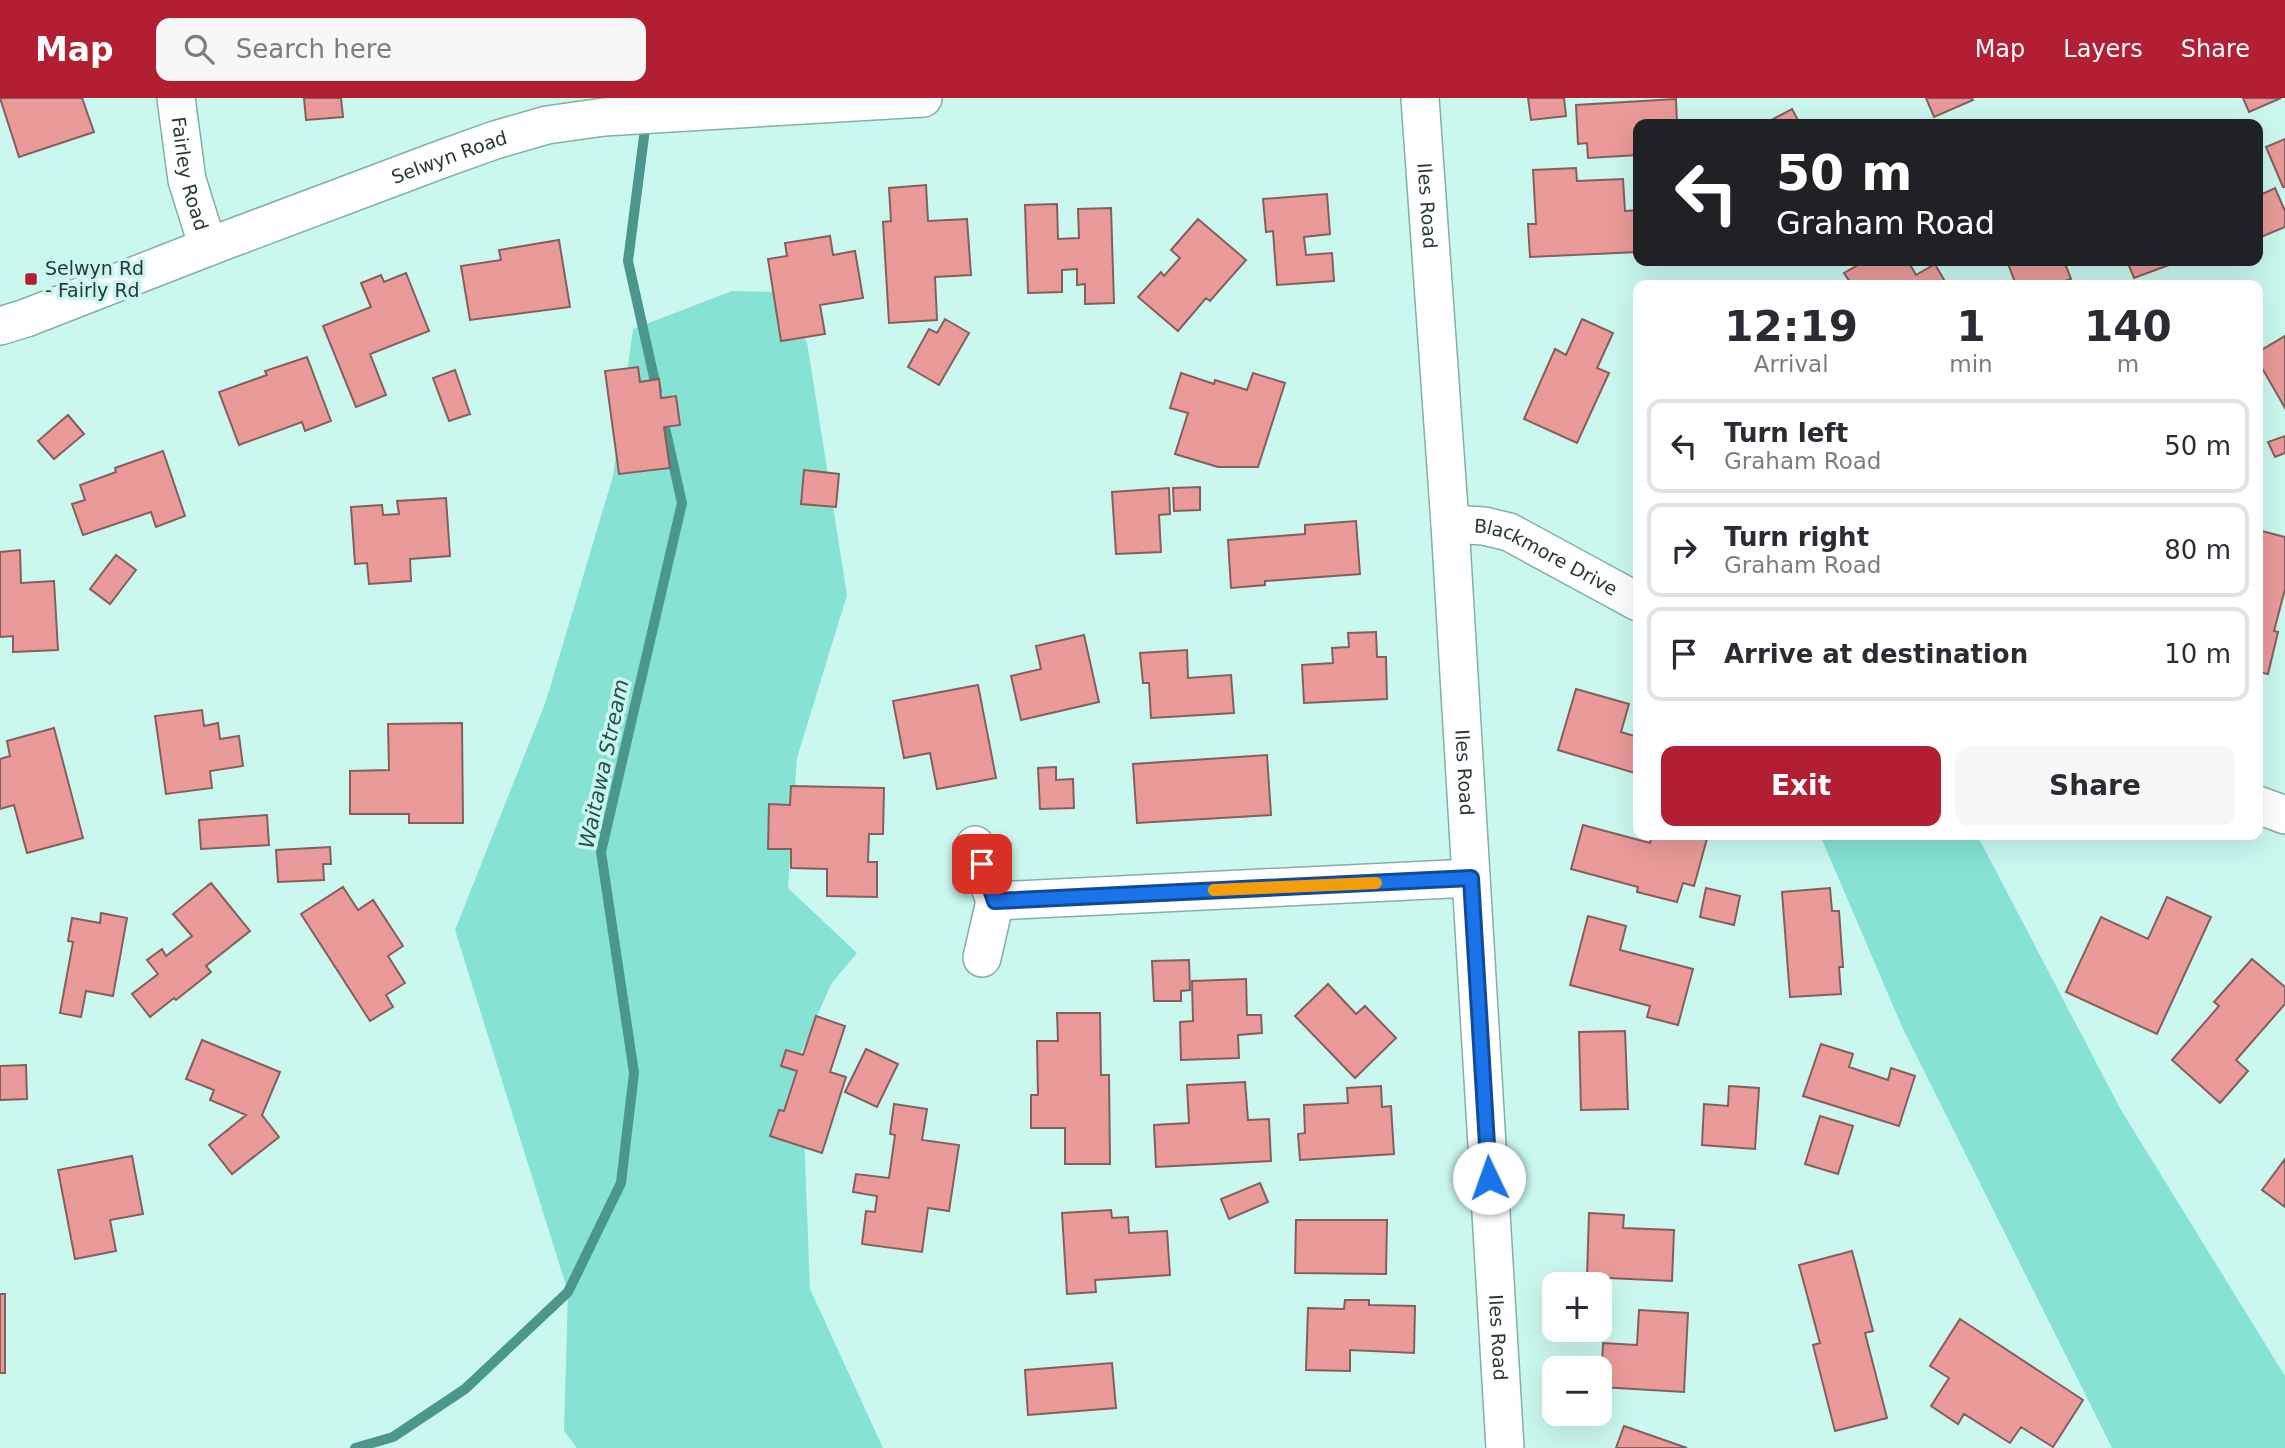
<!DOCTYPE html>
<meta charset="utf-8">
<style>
:root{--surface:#fff;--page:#f7f7f7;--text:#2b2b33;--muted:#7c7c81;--line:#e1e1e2;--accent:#b21f32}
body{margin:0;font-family:"DejaVu Sans",sans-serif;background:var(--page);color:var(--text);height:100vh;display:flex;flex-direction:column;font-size:26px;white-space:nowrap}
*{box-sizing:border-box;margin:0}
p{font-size:23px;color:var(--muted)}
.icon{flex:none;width:38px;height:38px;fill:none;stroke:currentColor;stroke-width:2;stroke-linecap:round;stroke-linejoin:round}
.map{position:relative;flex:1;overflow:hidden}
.drawer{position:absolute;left:1633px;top:182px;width:630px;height:560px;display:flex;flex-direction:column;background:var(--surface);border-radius:14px;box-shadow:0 7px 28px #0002}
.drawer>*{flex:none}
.guide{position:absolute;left:1633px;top:21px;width:630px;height:147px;border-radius:14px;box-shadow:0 7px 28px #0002;background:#202124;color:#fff;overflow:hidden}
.controls{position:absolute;left:1542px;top:1174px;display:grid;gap:14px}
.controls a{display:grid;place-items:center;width:70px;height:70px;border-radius:14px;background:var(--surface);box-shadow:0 7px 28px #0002;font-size:35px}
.pin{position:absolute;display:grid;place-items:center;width:60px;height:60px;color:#fff;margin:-30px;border-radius:14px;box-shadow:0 4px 10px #0006}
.me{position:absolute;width:77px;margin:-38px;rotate:357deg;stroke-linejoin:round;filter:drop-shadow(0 0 5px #0008)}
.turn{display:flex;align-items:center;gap:24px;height:147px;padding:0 28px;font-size:32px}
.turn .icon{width:91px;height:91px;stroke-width:2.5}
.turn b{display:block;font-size:49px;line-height:60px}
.eta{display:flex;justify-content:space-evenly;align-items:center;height:119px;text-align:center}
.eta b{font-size:42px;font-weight:600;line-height:49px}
.primary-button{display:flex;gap:14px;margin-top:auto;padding:14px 28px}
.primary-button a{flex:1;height:80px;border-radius:14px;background:var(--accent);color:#fff;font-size:28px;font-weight:600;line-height:80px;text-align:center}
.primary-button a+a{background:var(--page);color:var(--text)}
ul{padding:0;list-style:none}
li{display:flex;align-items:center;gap:21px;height:94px;margin:0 14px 10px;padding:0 14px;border:4px solid var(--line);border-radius:14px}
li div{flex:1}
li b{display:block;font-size:26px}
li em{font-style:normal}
header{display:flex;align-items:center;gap:42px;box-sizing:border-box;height:98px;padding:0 35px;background:var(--accent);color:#fff}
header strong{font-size:33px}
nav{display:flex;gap:38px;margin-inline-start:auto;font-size:24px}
.search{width:490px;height:63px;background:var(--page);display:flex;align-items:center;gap:18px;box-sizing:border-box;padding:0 24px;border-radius:14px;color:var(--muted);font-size:26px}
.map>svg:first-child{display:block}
.green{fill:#86e3d4}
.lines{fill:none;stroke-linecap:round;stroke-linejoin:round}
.stream{stroke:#4c978b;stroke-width:10}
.building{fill:#ea9b99;stroke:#855f5e;stroke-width:2}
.street-casing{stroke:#83afa7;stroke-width:40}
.street{stroke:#fff;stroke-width:37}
.route-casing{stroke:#114b97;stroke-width:18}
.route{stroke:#1a73e8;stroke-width:12}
.slow{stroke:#f59e0b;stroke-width:12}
.poi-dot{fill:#b21f32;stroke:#caf8ef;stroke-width:2.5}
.labels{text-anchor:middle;stroke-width:7;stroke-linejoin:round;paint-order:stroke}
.street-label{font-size:19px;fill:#273936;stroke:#caf8ef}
.poi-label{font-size:19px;fill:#273936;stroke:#caf8ef;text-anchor:start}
.water-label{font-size:21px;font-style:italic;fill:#26524b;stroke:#caf8ef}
</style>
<header>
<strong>Map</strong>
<div class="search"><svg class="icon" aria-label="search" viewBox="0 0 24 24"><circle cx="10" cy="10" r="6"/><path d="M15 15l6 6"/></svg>Search here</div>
<nav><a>Map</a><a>Layers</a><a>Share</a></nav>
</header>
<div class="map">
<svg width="2285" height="1350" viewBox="0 0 2285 1350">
<rect width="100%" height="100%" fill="#caf8ef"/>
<!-- green -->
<path class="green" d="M732,193L773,194L807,244L847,497L797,660L788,790L857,855L831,886L801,955L810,1191L883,1350H577L564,1333L568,1194L455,832L546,603L613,378L633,231Z
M1820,737H1977L2121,1012L2285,1278V1350H2112L1903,931Z"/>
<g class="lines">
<!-- stream -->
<path class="stream" d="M646,23L628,163L657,293
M355,1350L393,1339L465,1291L568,1194L621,1085L634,975L601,754L682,405L662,316"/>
</g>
<!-- building -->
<path class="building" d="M0,0H82L94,34L19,59Z
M304,0H341L343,19L306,22Z
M1528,0H1564L1566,18L1531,22Z
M1926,0H1972L1973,2L1934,19Z
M2243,0H2281L2249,14Z
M1676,1L1677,26H1638V57L1588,60L1587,45L1578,46L1576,7Z
M1792,11L1800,26H1764Z
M2285,41V89H2283L2266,49Z
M1576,70L1577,83L1623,81L1625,113L1638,112V154L1530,159L1528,126H1536L1533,72Z
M926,87L928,123L967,121L971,177L935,179L937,222L889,225L883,124L891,123L889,90Z
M2275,90L2285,113V129L2261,139L2258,131V98Z
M1327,96L1330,136L1304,139L1306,157L1332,155L1334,183L1277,187L1273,133L1266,134L1263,101Z
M1057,106L1058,141L1079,140L1078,111L1111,110L1114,205L1085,206V186L1077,187V171L1062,172V194L1028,195L1025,107Z
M1198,121L1246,162L1210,203L1206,200L1178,233L1138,199L1161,174L1164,178L1180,160L1171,152Z
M830,138L833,157L855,153L863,200L820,207L825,236L781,243L768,161L787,158L785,145Z
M559,142L570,209L470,222L461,168L501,162L499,152Z
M1865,163H1908L1916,177L1935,166L1947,187H1852L1844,175Z
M2007,163H2064L2071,181L2053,187H2016Z
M2127,163H2176L2177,164L2134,180Z
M406,175L429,233L370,256L386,297L356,309L323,228L371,209L361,185L381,177L384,184Z
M945,221L969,235L939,287L908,269L929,231L937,235Z
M1582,221L1613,235L1597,270L1609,275L1577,345L1524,321L1555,251L1566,257Z
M2285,238V310L2258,263V254Z
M307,259L331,323L305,333L302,324L239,347L219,294L267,277L265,273Z
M638,269L640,284L659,281L661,300L676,298L680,327L664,329L670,370L619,376L605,273Z
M455,272L470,316L449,323L433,280Z
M1181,275L1214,286L1215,282L1247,292L1253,275L1285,285L1258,369H1218L1175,356L1188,315L1170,310Z
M68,317L84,336L54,361L38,343Z
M2285,338V355L2275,359L2268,344Z
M163,353L185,418L156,429L151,414L83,437L72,406L85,402L80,387L116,374L115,370Z
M804,372L839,376L836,409L801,406Z
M1200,389V412L1174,413L1173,390Z
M1169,390L1170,416L1159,417L1161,454L1116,456L1112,394Z
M446,400L450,458L410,461L411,483L369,486L367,465L355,466L351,409L382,407L383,417L399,416L397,403Z
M1356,423L1360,476L1265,483V487L1231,490L1228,442L1305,436V427Z
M2258,432L2285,439V491L2274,533L2278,534L2268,576L2258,574Z
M20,452L21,485L54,483L58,552L13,554V538L0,539V454Z
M116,457L136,472L110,506L90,491Z
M1376,534L1377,559H1386L1387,601L1304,605L1302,567L1333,565L1332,550L1349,549L1348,535Z
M1084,537L1099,604L1021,622L1011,578L1041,571L1036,548Z
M1187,552L1188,580L1231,577L1234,615L1151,620L1149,585H1143L1140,555Z
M978,587L996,680L937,691L930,655L904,660L893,603Z
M1576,591L1629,606L1621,634L1638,639V676L1558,652Z
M202,612L204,628L218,625L220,641L239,638L243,668L210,673L212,690L166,696L155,618Z
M462,625L463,725H409V716H350V673L389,672L388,626Z
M54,630L83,740L27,755L14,707L0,711V661L10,658L7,643Z
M1267,657L1271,717L1137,725L1133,666Z
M1056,669V682L1073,681L1074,710L1040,711L1038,670Z
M791,688L884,690L883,736H869L868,764H877V799L827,798V771L791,770V751H768L769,706L790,707Z
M267,717L269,747L201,751L199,722Z
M1583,727L1650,745L1652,737H1708L1694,788L1683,785L1677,804L1637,794L1638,789L1571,771Z
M330,749L331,766H323L324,782L278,784L276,752Z
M211,785L250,833L206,868L211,874L176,902L174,900L150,919L132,896L158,876L147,862L162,851L166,858L192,838L173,816Z
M343,789L358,812L373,802L403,848L388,858L405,885L386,897L393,909L370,923L301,816Z
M1706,790L1740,798L1734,827L1700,819Z
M1830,790L1832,813H1839L1843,869H1839L1841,896L1790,899L1782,794Z
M2167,799L2211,819L2157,936L2066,894L2101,819L2148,841Z
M101,815L127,820L113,898L86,893L81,919L60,915L73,844L68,843L72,820L100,825Z
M1588,818L1626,828L1620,852L1693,871L1678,927L1647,919L1650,908L1570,887Z
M2252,861L2285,889V906L2236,962L2248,973L2220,1005L2172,962L2219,908L2214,904Z
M1189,862L1190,892L1181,893V903H1154L1152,863Z
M1246,881L1247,917H1261L1262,935L1238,937L1239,960L1181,962L1180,924L1193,923L1192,883Z
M1328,886L1356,916L1365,908L1396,940L1355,980L1295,918Z
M1057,915H1100L1101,977H1109L1110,1066H1065V1030H1031V997H1038L1037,943H1058Z
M816,918L845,928L830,974L846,979L822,1055L770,1038L779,1012L784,1013L797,973L781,968L786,952L803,957Z
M1625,933L1628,1011L1581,1012L1579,934Z
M202,942L280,974L262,1017L279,1039L232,1076L209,1047L246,1017L210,1002L214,992L186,981Z
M1821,946L1853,956L1849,969L1888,982L1891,970L1915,978L1899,1028L1803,998Z
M866,951L898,966L877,1009L845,994Z
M26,967L27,1001L0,1002V968Z
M1245,984L1248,1022L1269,1021L1271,1063L1156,1069L1154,1027L1189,1025L1187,987Z
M1381,988L1382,1009L1391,1008L1394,1056L1300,1062L1298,1036L1305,1035L1304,1007L1348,1005L1347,990Z
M1729,988L1759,990L1755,1051L1702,1047L1704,1006L1728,1008Z
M894,1006L927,1011L922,1042L959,1047L949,1113L928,1110L922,1154L862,1146L866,1113L875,1114L877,1098L853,1094L856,1076L889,1080L895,1037L890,1036Z
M1820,1018L1853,1028L1838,1076L1805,1066Z
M132,1058L143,1116L110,1122L116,1153L75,1161L58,1072Z
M2285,1061V1109L2262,1092Z
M1260,1085L1268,1104L1229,1121L1221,1101Z
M1111,1112L1112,1120L1128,1119L1129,1135L1167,1133L1170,1177L1095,1182L1096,1194L1067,1196L1062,1115Z
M1589,1115L1624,1117L1623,1130L1674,1132L1672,1183L1587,1179Z
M1296,1122H1387L1386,1176L1295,1175Z
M1852,1153L1873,1233L1865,1235L1887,1320L1835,1333L1813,1247L1820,1245L1799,1167Z
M0,1196H5V1275H0Z
M1345,1202H1369V1207L1415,1208L1414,1255L1350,1252V1273L1306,1272L1308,1210L1344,1211Z
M1639,1212L1688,1215L1684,1294L1601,1289L1603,1245L1637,1247Z
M1960,1221L2083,1302L2053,1349L2021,1329L2010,1345L1964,1316L1958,1326L1931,1308L1949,1280L1930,1268Z
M1112,1265L1116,1310L1028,1317L1025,1272Z
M1624,1328L1687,1350H1616Z"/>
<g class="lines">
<defs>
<g id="street">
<path id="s1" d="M176,0L187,82L208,149"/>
<path id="s2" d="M1420,0L1450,426L1505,1350"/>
<path id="s3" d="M0,228L26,220L208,149L442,61L495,42L547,27L604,19L923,0"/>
<path id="s4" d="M1450,426L1484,428L1509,434L1638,504"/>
<path d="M2258,707L2285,717"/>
<path d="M975,747L995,803L982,860"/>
<path d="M995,803L1471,780"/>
</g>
</defs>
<!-- street casing -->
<use href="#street" class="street-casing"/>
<!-- street -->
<use href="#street" class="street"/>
</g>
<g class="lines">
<defs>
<path id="route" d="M982,766L995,803L1471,780L1489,1080"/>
</defs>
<!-- route casing -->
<use href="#route" class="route-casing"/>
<!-- route -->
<use href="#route" class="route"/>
<!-- slow -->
<path class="slow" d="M1214,792L1376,785"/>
</g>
<!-- markers -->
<rect class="poi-dot" x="24" y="174" width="14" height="14" rx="3.5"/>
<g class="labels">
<!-- street labels -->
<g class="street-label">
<text dy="7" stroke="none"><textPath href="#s3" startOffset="480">Selwyn Road</textPath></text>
<text dy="7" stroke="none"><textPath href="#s1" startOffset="77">Fairley Road</textPath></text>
<text dy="7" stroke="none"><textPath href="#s2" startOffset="108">Iles Road</textPath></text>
<text dy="7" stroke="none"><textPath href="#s4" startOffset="103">Blackmore Drive</textPath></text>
<text dy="7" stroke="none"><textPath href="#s2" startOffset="676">Iles Road</textPath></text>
<text dy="7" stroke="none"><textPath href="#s2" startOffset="1242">Iles Road</textPath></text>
</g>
<!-- poi labels -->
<g class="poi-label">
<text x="45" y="177">Selwyn Rd<tspan x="45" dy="22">- Fairly Rd</tspan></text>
</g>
<!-- water labels -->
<g class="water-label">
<text transform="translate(604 666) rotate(-78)" y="7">Waitawa Stream</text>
</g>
</g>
</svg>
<div class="controls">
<a>+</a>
<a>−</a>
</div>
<div class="pin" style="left:982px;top:766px;background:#d93025"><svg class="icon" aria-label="arrive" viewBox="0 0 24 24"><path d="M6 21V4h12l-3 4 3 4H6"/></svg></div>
<svg class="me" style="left:1489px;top:1080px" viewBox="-20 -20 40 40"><circle r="19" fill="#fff"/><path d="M0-13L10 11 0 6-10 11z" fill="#1a73e8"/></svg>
<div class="guide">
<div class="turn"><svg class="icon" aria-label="left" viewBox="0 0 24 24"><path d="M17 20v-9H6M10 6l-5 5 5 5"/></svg><div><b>50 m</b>Graham Road</div></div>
</div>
<section class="drawer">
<div class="eta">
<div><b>12:19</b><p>Arrival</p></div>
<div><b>1</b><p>min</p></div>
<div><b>140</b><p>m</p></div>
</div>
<ul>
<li><svg class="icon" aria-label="left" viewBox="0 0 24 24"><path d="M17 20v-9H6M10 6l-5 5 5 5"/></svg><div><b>Turn left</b><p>Graham Road</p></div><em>50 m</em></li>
<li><svg class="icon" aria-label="right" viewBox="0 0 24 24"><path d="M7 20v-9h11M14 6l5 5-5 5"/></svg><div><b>Turn right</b><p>Graham Road</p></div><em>80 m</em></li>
<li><svg class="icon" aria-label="arrive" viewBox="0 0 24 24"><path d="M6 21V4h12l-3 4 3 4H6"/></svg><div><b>Arrive at destination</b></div><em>10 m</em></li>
</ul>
<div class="primary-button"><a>Exit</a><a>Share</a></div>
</section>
</div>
